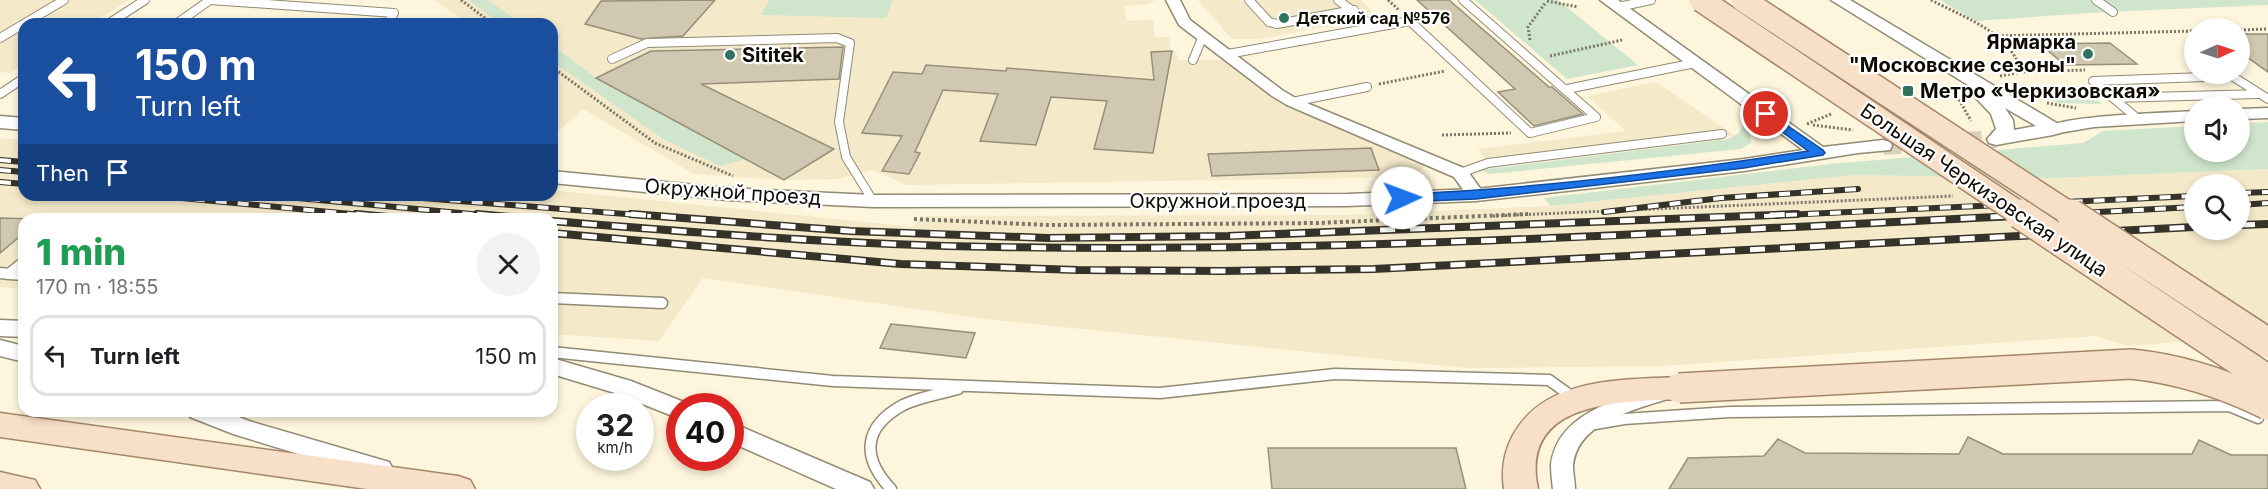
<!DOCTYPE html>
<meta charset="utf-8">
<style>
:root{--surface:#fff;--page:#f2f2f2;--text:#202124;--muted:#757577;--line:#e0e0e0}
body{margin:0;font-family:Inter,sans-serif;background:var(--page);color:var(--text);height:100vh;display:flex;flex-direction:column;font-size:22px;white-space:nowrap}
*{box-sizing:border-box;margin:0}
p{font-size:20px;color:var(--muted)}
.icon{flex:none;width:33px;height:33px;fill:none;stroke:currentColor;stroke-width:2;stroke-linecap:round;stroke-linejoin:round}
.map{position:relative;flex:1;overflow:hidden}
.drawer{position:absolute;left:18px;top:213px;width:540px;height:204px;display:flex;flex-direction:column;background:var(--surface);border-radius:18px;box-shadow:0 3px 9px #0003}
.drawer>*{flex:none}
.guide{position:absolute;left:18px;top:18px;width:540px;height:183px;border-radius:18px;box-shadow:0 3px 9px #0003;background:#1a4fa0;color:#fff;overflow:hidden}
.needle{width:39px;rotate:87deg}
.tools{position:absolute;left:2184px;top:18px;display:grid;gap:12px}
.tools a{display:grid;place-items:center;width:66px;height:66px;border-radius:50%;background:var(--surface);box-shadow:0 3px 9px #0003;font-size:30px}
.speed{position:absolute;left:576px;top:393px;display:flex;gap:12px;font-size:30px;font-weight:700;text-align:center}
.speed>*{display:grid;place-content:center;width:78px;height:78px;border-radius:50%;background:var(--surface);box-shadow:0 3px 9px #0003;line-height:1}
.speed small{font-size:15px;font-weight:400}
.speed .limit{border:9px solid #d22;background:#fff;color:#111}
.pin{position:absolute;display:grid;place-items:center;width:51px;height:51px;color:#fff;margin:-26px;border:3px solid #fff;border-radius:50%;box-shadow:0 2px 6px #0007}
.me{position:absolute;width:66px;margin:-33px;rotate:88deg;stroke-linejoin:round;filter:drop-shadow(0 0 4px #0008)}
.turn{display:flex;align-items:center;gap:21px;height:126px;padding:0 18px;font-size:27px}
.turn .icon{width:78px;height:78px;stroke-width:2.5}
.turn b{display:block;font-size:42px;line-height:51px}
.then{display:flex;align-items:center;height:57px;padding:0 18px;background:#0003;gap:12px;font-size:22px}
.round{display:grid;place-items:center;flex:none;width:63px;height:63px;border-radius:32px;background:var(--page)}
.overview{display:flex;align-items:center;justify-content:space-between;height:102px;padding:0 18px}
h1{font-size:36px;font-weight:800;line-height:45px;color:#1e9e55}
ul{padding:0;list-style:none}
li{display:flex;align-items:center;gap:18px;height:81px;margin:0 12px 9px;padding:0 6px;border:3px solid var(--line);border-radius:18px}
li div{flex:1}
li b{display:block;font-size:22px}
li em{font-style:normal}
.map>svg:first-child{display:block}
.built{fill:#f4eaca;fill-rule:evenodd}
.green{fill:#d0e6cc}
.building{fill:#d0c8b0;stroke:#968f79;stroke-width:1.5}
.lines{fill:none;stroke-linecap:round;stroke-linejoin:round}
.tertiary-tunnel{stroke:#d9d2bc;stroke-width:18;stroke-dasharray:18 9;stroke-linecap:butt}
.service-far1-casing{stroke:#918a74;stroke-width:10}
.service-casing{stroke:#918a74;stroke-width:13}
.minor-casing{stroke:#918a74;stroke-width:3}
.tertiary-casing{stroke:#918a74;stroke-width:3}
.primary-casing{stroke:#a4876b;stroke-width:3}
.path-far1{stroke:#7b7667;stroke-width:3;stroke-dasharray:2 2;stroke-linecap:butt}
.path{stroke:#7b7667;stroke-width:4;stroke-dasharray:3 3;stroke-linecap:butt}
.service-far1{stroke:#fff;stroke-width:8}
.service{stroke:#fff;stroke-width:10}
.minor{fill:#fff;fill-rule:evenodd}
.tertiary{fill:#fff;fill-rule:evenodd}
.primary{fill:#f8dfc8;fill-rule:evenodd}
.rail-far1-casing{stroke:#363228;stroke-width:6}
.rail-casing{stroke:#363228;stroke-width:8}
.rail-far1{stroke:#fff;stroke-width:4;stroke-dasharray:11;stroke-linecap:butt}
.rail{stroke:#fff;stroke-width:5;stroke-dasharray:15;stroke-linecap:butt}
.primary-bridge-far1-casing{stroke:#a4876b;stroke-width:26;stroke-linecap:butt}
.primary-bridge-casing{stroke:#a4876b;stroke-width:32;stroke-linecap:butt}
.primary-bridge-far1{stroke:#f8dfc8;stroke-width:23}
.primary-bridge{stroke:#f8dfc8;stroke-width:29}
.route{fill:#1a73e8;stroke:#114b97;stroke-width:1.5}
.poi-dot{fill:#307160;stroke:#fff;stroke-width:2}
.labels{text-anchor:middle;stroke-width:4.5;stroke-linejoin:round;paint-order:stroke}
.far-poi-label{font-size:16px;font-weight:bold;fill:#0e0b04;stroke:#fff;text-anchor:start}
.poi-label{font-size:20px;font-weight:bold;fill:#0e0b04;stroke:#fff;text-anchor:start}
.street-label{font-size:20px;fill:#0e0b04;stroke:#fff}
</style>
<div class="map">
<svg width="2268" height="489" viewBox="0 0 2268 489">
<rect width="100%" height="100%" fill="#fdf5dc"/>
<!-- built -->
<path class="built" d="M0,0H129L90,24H24V64L10,73L0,72Z
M435,0H1155L1149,4L1124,6L1127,21L1153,20L1155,37H1169L1171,51H1176L1178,60H1226L1266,94L1426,165L1416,177L907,185L873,170L837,179L784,180L694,174L583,109L552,137V24H468Z
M1198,0H1361L1373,12L1352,16L1356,21L1259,39H1232Z
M1656,82L1734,135L1722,138L1491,167L1478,149L1626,131L1587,96Z
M0,138L24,140V195H552V190L913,227L921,216L1343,215L1550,206L1853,175L2055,178L2268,169V335L2127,346L2096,336L1662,366L1466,368L985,319L703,278L659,341L552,334V219H24V289L0,287ZM2194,184H2240V230H2194Z"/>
<!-- green -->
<path class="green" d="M468,0H488L522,24H501Z
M769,0H893L886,18L761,15Z
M1475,0H1558L1638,65L1567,79Z
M1940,0H2268V5L2105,12L1976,21Z
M552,45L596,78L746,159L720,166L663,139L552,61Z
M2079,86L2102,104L2059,103L2020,91Z
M2268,122V169L2055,178L1853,175L1550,206L1544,198L1830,164L2083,143L2103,131L2194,126V152H2240V123Z
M1743,125L1750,132L1751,143L1741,149L1490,174L1479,170L1728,139L1739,133Z"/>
<!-- building -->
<path class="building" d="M715,0L683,36L641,39L585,24L601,1Z
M1417,0H1449L1549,87H1552L1583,114L1534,126L1498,92L1515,89Z
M2240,34H2268V72L2240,52Z
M2110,43L2137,64L2065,65L2040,44Z
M843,47L839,79L701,84L834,149L784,180L596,78L651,51Z
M1172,51L1153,153L1094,149L1107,101L1051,97L1036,145L980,141L998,94L943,90L915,152L920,153L909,174L882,171L902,136L862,133L893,72L922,74L926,65L1006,71L1007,68L1154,80L1151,52Z
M1371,148L1379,170L1212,176L1208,154Z
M0,218L36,219H24V233L0,253Z
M891,324L975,333L966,358L880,348Z
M1968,437L2003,454H2192L2199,440L2231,455H2268V489H1669L1688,458L1764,456L1778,439L1805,453L1959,454Z
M1268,448H1456L1466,489H1272Z"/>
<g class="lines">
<!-- tertiary-tunnel -->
<path class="tertiary-tunnel" d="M1883,146L1996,139"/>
<defs>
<path id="service-far1" d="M1249,0L1269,22L1277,24L1354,10
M1338,0L1374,27
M2096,0L2113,12
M1618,7L1651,0
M108,24L145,0
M176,24L210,0L394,13L387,24
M0,38L64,0
M1228,54L1410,21L1530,133L1596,117L1463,0
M612,59L647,43L837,38L850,43L839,122L846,157L873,201
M1193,60L1203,36
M1567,89L1695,63
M0,94L24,78
M2113,98L2258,94
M1292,102L1367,87
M2138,119L2093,81L2232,76L2268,99
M1460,173L1488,163L1722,134"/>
<path id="service" d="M0,273L9,274L24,262
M9,274L24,275
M552,298L662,303
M552,352L833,381L1160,393L1335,374L1549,380L1574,398
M1595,424L1624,419L1730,412L2229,406L2258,418
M891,489C861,457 863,427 903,405C920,397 940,394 958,389"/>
<path id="minor" d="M1166,0H1180L1190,20L1282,90L1297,99L1466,169L1485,195L1482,199H1470L1454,177L1287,105L1272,96L1179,25Z
M2268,108V118L2240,119V109Z
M2194,111V121L2094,127L2053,134L2045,129C2057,115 2170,113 2194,111Z
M1663,386L1670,388L1673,393L1670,398C1636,410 1577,421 1573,466C1573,473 1575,482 1575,489H1553C1552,481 1551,473 1551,465C1557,412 1621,398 1663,386Z"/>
<path id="tertiary" d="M1600,0H1618L1823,147L1883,140L1890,142L1892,146L1890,150L1858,153L1744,171L1476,201L1347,206L873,207L727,200L552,183V171L727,188L873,195L1347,194L1476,189L1744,159L1803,150Z
M1831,0H1850L2060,125L2062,129L2060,133L2053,135L1996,145L1989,143L1987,139L1996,129L1991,114L1972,94L1976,90ZM2005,108L2036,126L2014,130L2013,120Z
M0,116L24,118V130L0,128Z
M0,320L24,321V337L0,336Z
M0,340L24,346V362L0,356Z
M552,358L631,381L689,404L690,406H680V419L615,393L552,374Z
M187,411H224L249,421L389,462L393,469L389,476L380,479L233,434L190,417Z
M730,422L870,482L874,489H836L730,442Z"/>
<path id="primary" d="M1679,377L1690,380L1694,388L1690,396L1679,399C1620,402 1519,400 1538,489H1504C1501,470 1504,452 1513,435C1545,377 1621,380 1679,377Z
M0,413L458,476L470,480L475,489H367L0,437Z
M0,472L35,480L40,489H0Z"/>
</defs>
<!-- service-far1 casing -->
<use href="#service-far1" class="service-far1-casing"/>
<!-- service casing -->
<use href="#service" class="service-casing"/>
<!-- minor casing -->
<use href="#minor" class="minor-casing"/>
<!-- tertiary casing -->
<use href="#tertiary" class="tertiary-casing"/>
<!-- primary casing -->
<use href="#primary" class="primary-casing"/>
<!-- path-far1 -->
<path class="path-far1" d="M461,0L493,24
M1388,0L1399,10
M1931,0C1963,17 2012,33 2021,72
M1547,1L1578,7
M2240,30L2268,29
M1994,36L2194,31
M1530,40L1528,27L1546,2
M1550,56L1622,40
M552,67L655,143L733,176
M2000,76L2021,72L2085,70
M1379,84L1445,71
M1927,93L1952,87L1971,121
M2047,103L2076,108
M1807,124L1831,114
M1813,125L1853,130
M1442,135L1511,133
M1493,216L1953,196"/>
<!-- path -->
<path class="path" d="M914,219L1048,225L1319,223L1528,214"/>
<!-- service-far1 -->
<use href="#service-far1" class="service-far1"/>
<!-- service -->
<use href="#service" class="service"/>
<!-- minor -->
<use href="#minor" class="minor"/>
<!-- tertiary -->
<use href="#tertiary" class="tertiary"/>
<!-- primary -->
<use href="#primary" class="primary"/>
<defs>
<path id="rail-far1" d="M0,160L24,162
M0,170L24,172
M0,182L24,184
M2240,193L2268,192
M150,195L372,216
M265,195L493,216
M384,195L651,216
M2240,205L2268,203
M1604,212L1721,198L1858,189
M1764,216L2194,196
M2023,216L2194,207"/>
<path id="rail" d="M356,214L409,219
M477,214L531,219
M631,214L850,231L1048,238L1228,236L1797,214
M552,221C700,233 848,245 997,247C1350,253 1702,231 2054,214
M2240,225L2268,224
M552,233L901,264L1078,270L1221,271L1374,269L2194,227"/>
</defs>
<!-- rail-far1 casing -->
<use href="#rail-far1" class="rail-far1-casing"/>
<!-- rail casing -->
<use href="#rail" class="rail-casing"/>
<!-- rail-far1 -->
<use href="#rail-far1" class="rail-far1"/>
<!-- rail -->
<use href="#rail" class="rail"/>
<defs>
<path id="primary-bridge-far1" d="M1701,0L2023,216
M1743,0L2073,216"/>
<path id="primary-bridge" d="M2020,214L2268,380
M2071,214L2268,343
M1679,388L2131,364C2180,369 2224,383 2268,405"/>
</defs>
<!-- primary-bridge-far1 casing -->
<use href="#primary-bridge-far1" class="primary-bridge-far1-casing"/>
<!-- primary-bridge casing -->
<use href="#primary-bridge" class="primary-bridge-casing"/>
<!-- primary-bridge-far1 -->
<use href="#primary-bridge-far1" class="primary-bridge-far1"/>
<!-- primary-bridge -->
<use href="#primary-bridge" class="primary-bridge"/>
</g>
<!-- route -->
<path class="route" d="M1766,111L1823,150L1825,153L1823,155L1744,168L1476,199L1402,202L1395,198L1402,194C1537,189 1674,172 1808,151L1762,117L1760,114Z"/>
<!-- markers -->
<g class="poi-dot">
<circle cx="1284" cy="18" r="6"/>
<circle cx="2088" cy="54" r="6"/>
<circle cx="730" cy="55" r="6"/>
<rect x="1902" y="85" width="12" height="12" rx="3"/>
</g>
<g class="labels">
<!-- far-poi labels -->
<g class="far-poi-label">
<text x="1296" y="24">Детский сад №576</text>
</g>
<!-- poi labels -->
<g class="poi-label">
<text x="2076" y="49" text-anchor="end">Ярмарка<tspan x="2076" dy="23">"Московские сезоны"</tspan></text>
<text x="742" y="62">Sititek</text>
<text x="1920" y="98">Метро «Черкизовская»</text>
</g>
<!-- street labels -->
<g class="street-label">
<text transform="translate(1984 190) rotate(34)" y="7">Большая Черкизовская улица</text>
<text transform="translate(733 192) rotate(4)" y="7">Окружной проезд</text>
<text x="1218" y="208">Окружной проезд</text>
</g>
</g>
</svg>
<div class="tools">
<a><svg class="needle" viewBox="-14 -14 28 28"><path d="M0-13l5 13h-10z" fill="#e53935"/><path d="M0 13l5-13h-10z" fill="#757577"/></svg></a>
<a><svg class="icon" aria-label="sound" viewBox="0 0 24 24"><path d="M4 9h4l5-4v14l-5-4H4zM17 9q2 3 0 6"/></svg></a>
<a><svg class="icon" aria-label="search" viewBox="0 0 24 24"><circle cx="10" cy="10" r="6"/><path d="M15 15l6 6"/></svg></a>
</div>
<div class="speed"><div>32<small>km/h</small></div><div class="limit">40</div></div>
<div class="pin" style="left:1766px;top:114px;background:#d93025"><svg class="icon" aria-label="arrive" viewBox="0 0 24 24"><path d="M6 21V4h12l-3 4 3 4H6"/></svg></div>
<svg class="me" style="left:1402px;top:198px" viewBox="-20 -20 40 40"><circle r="19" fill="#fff"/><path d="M0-13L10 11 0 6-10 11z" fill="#1a73e8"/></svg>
<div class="guide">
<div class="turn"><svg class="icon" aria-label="left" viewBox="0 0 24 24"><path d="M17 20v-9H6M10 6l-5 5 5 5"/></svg><div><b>150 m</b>Turn left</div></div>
<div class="then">Then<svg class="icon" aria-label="arrive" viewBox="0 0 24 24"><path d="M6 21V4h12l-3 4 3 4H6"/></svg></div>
</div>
<section class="drawer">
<div class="overview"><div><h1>1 min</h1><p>170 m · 18:55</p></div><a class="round"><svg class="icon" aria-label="close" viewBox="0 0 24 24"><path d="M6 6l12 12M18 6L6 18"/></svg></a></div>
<ul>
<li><svg class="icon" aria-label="left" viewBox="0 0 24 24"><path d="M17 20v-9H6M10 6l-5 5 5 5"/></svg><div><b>Turn left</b></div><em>150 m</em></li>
</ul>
</section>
</div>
